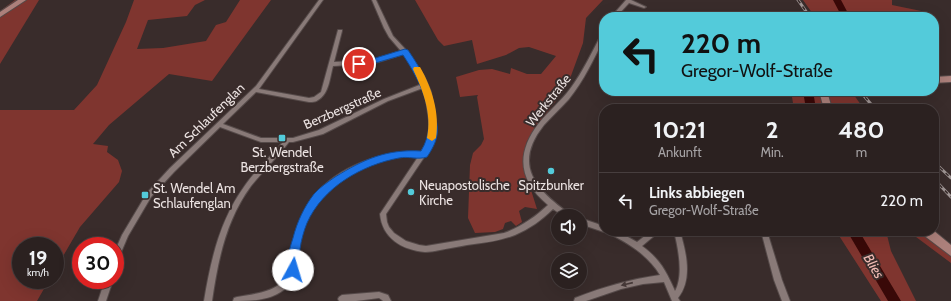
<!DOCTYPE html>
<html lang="de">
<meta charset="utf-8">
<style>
:root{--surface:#2b2120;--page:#332929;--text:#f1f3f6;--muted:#a6a3a5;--line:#473e3e}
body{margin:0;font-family:Cabin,sans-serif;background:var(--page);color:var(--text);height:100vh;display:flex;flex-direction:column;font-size:15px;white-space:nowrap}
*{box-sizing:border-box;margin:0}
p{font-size:13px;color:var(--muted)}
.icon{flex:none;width:22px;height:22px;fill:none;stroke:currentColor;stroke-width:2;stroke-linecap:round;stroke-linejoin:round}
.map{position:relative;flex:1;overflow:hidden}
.sheet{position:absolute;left:599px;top:104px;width:340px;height:132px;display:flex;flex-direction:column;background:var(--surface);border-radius:16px;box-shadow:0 4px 16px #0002,0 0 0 1px var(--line)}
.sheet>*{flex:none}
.hud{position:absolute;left:599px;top:12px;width:340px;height:84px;border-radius:16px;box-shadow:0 4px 16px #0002,0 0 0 1px var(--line);background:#53cbda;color:#111;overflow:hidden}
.controls{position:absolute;left:551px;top:209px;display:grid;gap:8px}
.controls a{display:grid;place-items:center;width:36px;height:36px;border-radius:50%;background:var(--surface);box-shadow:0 4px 16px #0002,0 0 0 1px var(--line);font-size:20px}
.speed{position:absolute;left:12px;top:237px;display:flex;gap:8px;font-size:20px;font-weight:700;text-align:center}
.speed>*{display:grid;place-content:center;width:52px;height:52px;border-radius:50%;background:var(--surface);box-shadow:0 4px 16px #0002,0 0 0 1px var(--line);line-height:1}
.speed small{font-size:10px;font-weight:400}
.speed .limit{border:6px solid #d22;background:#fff;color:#111}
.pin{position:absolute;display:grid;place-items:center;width:34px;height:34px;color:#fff;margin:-17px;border:2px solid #fff;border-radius:50%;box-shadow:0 1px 4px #0007}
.me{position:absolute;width:44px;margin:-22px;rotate:6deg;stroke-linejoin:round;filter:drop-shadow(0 0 3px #0008)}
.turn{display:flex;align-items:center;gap:14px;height:84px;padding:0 16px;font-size:18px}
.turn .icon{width:52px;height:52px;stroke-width:2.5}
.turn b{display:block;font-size:28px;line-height:34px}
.eta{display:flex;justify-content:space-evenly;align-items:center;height:68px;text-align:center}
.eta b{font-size:24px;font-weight:800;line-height:28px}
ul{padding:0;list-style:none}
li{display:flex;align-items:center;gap:12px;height:56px;padding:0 16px;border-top:1px solid var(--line)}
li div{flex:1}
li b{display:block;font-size:15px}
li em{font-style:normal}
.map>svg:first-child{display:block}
.green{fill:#7f352f}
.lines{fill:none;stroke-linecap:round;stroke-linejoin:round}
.river{fill:#390908;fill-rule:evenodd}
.street-casing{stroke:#554a49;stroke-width:2}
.secondary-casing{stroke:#554a49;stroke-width:2}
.street{fill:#897a78;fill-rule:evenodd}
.secondary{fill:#ac807b;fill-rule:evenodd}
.rail-casing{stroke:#a09695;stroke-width:3}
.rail{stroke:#392c2b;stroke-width:1.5;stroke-dasharray:4;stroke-linecap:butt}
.oneway{fill:#453837}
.route{fill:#1a73e8;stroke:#114b97}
.slow{fill:#f59e0b}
.poi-dot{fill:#53cbda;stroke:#392c2b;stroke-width:1.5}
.labels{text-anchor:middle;stroke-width:4;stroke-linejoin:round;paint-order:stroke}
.street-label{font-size:13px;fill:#ece3e2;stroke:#392c2b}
.poi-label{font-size:13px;fill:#ece3e2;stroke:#392c2b}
.water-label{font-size:14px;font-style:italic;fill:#efbab3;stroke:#392c2b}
</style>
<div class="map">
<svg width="951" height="301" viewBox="0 0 951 301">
<rect width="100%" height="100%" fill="#392c2b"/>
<!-- green -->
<path class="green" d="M15,0H39L0,64V11Z
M134,0H205L195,5L187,16L148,20L137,49L163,48L206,41L216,25L226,22L240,0H271L212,81L169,74L109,125L93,144L108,146L107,152L118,160L122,171L119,182L80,227L55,270V246H21V280H49L37,301H0V110H74L97,85L126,22Z
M415,0H603L586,18L583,43L568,84L527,141L524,153L525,171L537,209L525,207L519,211L522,222L516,226L511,221L505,223L503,229L495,232L475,233L468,218L470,165L473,153L481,145L484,139L477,97L478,95L460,97L456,77L479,70L492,69L510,74L511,68L527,74H541L556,56L529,47L519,48L506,55L477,64L472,40L444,46L438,40Z
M803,0H892V5L931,13V17H815Z
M791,91H851L864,109L843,105V109H794Z
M836,231H886L891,251L916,301H881Z
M908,231H934L951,245V263Z"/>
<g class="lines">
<!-- river -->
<path class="river" d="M833,0H841L850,17H842Z
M803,91H813L816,109H806Z
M847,231H859L901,301H888Z"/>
<defs>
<path id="street" d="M319,0H323L259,89L309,98L314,97L321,92L338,30H342V31L334,62L372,60L401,51L389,37L384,28L372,0H376L393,36L407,51L424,76L431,92L436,128L431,147L386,214L387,222L389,227L394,233L406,241L419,245L426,246L504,233C521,227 535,217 548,205C519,181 515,154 539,123C549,111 561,101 570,89C583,72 592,52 602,33L604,31V38C594,59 584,80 569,99C561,108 552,116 544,125C512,165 536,190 570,214L571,216H563L553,209C542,220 529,229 515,235C500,241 483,243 467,245C458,247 449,248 440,250C435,251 429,252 425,252C402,250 382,238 380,214L418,157C382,154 343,172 320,198C310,209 305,223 301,237C297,253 300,273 288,286C274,301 251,301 233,301L234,298L237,297C252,294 272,293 283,281C294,269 290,249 295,234C299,221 305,207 314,196C339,166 383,150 421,152L426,144L430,128L425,92L423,88L388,101L323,134L293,142H289C277,158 263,171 251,186C226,220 218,260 212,301H204C211,259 220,219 246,184C257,169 271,156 283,142H261L220,127L174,172L151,197L128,236L117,262L115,263V251L122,235L147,193L170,168L256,86ZM404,54L418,76L422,84L384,99L319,130L293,138H261L223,124L256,92L309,102C312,102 316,102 318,100C329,94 330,77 333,66L372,64Z
M626,0H631L646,7L644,8L629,3L616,17H611Z
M580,218L604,226V231H606L604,232L580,224Z
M607,231H617L637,242L650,232L652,231H665L664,233L654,236L642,246C660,259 666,271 675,291C684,275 678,248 674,231H680C686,252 693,279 678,298L680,301H672L664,282L643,284L621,289L586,301H574L575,298C603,287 631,279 660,275C648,255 628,243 608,233Z
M761,231H767L782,280L790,301H782L774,280Z
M105,280H113L106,301H98Z
M379,292L388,295L391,301H383L382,300L379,298L356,301H339L338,299L339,297L342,295Z"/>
<path id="secondary" d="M18,0H26L0,17V12Z
M951,76V82L934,83V77Z
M819,91H827L832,109H824Z
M921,231H934L951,245V256L922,234Z"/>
</defs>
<!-- street casing -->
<use href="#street" class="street-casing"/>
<!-- secondary casing -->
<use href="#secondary" class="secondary-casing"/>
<!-- street -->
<use href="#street" class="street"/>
<!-- secondary -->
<use href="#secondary" class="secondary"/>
<defs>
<path id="rail" d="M798,0L810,17
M860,91L875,109
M934,162L951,178
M934,179L951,197"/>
</defs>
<!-- rail casing -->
<use href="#rail" class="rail-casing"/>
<!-- rail -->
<use href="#rail" class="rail"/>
</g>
<!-- one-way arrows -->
<defs><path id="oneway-solid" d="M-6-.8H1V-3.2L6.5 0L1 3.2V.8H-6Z"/></defs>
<use class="oneway" href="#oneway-solid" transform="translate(627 284) rotate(167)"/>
<!-- route -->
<path class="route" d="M405,49L408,50C423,72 434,92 436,119C437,124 438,130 437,135C436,143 431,151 427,157C418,160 408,156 399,158C362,165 323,187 307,223C304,230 301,241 300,249C299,257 300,266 296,274L293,275L289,274C284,264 290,248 293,238C297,222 304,207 314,194C320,187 328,182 335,177C364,159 387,149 421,151C440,120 421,82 403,55L372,64L359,66L355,64L356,62L372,59Z"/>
<!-- slow -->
<path class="slow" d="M414,67H420C432,88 440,113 436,138L432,141L427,138C432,113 423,91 413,69Z"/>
<!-- markers -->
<g class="poi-dot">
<rect x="278" y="134" width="8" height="8" rx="2"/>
<circle cx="551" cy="171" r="4"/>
<circle cx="411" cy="192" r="4"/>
<rect x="141" y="191" width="8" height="8" rx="2"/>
</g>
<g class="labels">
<!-- street labels -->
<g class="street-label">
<text transform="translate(548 100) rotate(-51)" y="5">Werkstraße</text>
<text transform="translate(342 108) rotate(-24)" y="5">Berzbergstraße</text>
<text transform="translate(206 120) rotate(-44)" y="5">Am Schlaufenglan</text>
</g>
<!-- poi labels -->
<g class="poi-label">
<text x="282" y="157">St. Wendel<tspan x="282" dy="15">Berzbergstraße</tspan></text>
<text x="419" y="190" text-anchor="start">Neuapostolische<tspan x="419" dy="15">Kirche</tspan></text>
<text x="551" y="190">Spitzbunker</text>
<text x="153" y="193" text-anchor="start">St. Wendel Am<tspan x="153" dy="15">Schlaufenglan</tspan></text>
</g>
<!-- water labels -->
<g class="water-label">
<text transform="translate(874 266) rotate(59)" y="5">Blies</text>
</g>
</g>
</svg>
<div class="controls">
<a><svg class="icon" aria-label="sound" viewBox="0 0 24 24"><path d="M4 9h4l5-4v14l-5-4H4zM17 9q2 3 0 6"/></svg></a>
<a><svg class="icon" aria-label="layers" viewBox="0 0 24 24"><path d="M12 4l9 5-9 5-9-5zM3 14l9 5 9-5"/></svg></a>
</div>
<div class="speed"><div>19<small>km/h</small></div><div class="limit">30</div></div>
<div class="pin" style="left:359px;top:64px;background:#d93025"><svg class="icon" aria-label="arrive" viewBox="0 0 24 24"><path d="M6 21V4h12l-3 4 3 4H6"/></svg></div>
<svg class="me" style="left:293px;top:270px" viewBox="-20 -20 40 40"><circle r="19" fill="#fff"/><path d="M0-13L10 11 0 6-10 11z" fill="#1a73e8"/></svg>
<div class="hud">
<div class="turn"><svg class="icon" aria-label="left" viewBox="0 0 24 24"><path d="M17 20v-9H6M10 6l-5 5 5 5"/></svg><div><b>220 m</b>Gregor-Wolf-Straße</div></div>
</div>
<section class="sheet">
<div class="eta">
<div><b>10:21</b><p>Ankunft</p></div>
<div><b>2</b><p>Min.</p></div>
<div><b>480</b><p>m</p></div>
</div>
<ul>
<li><svg class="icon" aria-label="left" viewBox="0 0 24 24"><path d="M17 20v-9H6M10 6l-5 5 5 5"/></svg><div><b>Links abbiegen</b><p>Gregor-Wolf-Straße</p></div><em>220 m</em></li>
</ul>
</section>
</div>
